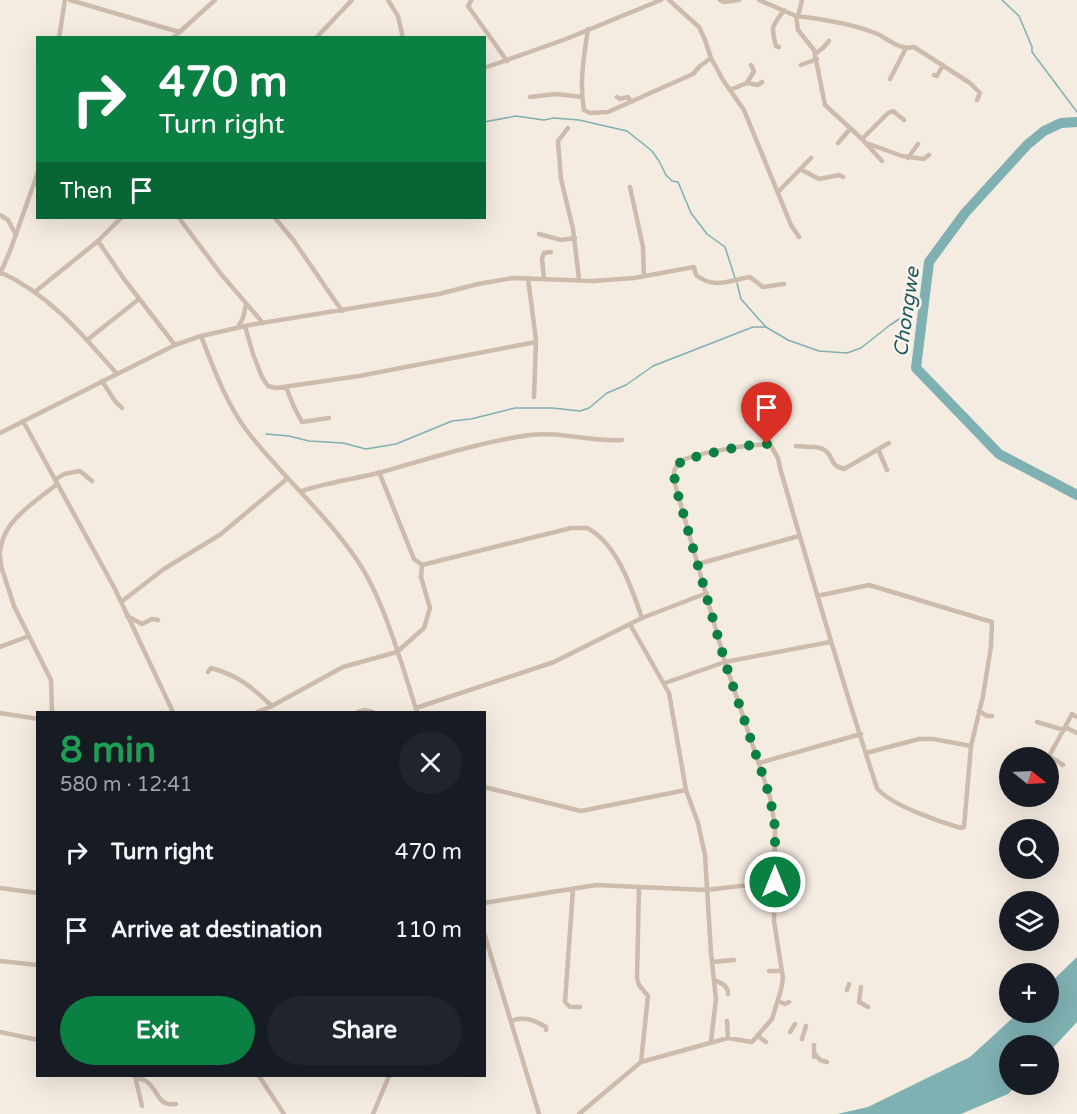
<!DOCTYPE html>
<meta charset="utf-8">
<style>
:root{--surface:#171b24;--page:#20242c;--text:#f1f3f6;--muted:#9ea1a6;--accent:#0b8043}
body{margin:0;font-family:"Varela Round",sans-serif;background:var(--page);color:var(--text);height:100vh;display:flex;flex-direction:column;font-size:22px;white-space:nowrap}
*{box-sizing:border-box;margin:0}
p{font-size:20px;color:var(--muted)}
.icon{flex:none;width:33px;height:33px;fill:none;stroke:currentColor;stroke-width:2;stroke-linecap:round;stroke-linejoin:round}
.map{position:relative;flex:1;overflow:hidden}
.details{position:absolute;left:36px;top:711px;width:450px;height:366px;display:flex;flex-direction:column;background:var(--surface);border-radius:0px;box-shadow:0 6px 24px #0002}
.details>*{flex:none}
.hud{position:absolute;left:36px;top:36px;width:450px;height:183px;border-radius:0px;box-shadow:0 6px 24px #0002;background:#0b8043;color:#fff;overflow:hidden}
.needle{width:39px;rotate:108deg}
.buttons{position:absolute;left:999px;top:747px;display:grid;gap:12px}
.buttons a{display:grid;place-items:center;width:60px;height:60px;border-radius:50%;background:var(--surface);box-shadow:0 6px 24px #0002;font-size:30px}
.pin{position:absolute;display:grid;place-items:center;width:51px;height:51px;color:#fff;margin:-62px -26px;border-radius:50% 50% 50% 0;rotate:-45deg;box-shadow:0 0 6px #0007}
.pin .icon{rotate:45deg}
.me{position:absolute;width:66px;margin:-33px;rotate:0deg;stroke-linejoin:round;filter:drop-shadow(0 0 4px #0008)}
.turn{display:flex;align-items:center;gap:21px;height:126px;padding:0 24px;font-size:27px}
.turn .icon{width:78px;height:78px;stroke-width:2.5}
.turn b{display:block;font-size:42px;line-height:51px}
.then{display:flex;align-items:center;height:57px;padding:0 24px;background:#0003;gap:12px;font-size:22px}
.round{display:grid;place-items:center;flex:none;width:63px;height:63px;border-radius:32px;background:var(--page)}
.summary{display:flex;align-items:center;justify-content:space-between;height:102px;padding:0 24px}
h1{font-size:36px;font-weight:800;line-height:45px;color:#1e9e55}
.button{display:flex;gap:12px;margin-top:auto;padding:12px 24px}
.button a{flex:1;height:69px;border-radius:36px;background:var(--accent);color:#fff;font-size:24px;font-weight:800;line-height:69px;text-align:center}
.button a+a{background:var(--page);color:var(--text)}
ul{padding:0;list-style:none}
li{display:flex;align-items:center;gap:18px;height:78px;padding:0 24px}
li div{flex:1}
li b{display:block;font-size:22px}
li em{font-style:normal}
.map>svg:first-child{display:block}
.water{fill:#7fb0b2}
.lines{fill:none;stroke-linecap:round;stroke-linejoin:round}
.stream{stroke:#7fb0b2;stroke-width:1.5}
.river{stroke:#7fb0b2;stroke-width:10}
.minor{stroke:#cdbbac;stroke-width:4.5}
.route{stroke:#0b8043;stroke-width:10;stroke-dasharray:0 18}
.labels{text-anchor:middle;stroke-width:5;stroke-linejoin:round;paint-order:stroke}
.water-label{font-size:20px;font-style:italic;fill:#1f5a5e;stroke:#fbf5ee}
</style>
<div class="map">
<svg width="1077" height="1114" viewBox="0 0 1077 1114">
<rect width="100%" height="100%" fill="#f4ebe1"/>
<!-- water -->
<path class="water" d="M1077,957V1022L1049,1052L1048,1046H1010V1084L1017,1085L1008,1094L961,1114H837L868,1107L970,1057L1018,1013L1048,1012L1049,984Z"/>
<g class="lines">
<!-- stream -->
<path class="stream" d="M1002,0L1019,16L1032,47V52L1077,112
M484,122L516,116L544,120L554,118L579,120L627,131L652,151L659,161L666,175L672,181L678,182L691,213L707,234L725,247L735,278
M737,283L741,299L766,327L788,340L819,351L847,353L861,348L890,325L924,303
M266,434L289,436L309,441L343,443L366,449L396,444L452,421L471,419L515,408H552L580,411L589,408L607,393L626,385L653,366L753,327H765"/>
<!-- river -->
<path class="river" d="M1077,122L1061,123L1044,131L1027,145L965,213L929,262L916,368L999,454L1077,495"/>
<!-- minor -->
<path class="minor" d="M70,0L179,32
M388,0L398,16L403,38
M720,0L724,2L739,0
M759,0L796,16L798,30L814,50L825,105L862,139L882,161
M471,1L468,6L507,61
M796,16C822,19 850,23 875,33C888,38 899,51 914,47L970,83L980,93L977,100
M798,17L802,0
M588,29C584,56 579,83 584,110L590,113L608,112L693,74L700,66L711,58L705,40L699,27L669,0
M59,38L65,0
M173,38L215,0
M316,38L352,0
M779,47L776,46C771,25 771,29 784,10
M815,54L823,48L829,41
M711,58L723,80L744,110L791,225L799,237
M801,65L817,59
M484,68L566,39L661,0
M934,75L937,76L943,65
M890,79L906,48
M747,83L758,85L762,82
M730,90L747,83L754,71L751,65
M530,97L556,94L582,97
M617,97L620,99L628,97L631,102
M568,128L558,141L561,179L573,229L579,279
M862,139L888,113L893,111L904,120
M838,143L850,129
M869,144L902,156L924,159L929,155
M908,158L918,144
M800,169L819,179L839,175L843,177
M630,187L643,247L644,276
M778,192L811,158
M0,215L8,220L16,235
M179,218L221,274L263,323
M275,218L294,241L342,311
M539,234L561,240L575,238
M98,241L124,279L175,345
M0,272C49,294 82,334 117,374
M0,274L10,251L38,172
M528,278L536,340L534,397
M544,279L542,259L544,253L551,252
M36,291L98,241L121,218
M245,326L253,354L262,377L268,386L276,388L359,376L536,342
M238,327L243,318L246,305
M201,336C214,369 226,403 247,431C282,476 325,513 357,560C384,599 402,666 417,712
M87,340L139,299
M102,381L115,401L122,408
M286,387L294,407L302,422L329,418
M23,421L115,589L173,712
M0,433L175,345L201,336L250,325L439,294L478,284L513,278L593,281L634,278L694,267L696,275C715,290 730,280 750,277L763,287L784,284
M796,446C805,447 820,445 827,452C835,461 830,465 844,469L889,443
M878,449L887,470
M379,472L414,559L422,565L571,528H587C617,543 632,589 642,618L707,593
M55,480L64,474L80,471L92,481
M302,491C328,482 356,479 382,472C431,458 480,442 530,435C560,431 591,442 622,440
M0,552C3,520 34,503 57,484
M0,555L1,566L14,606L51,680L52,712
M698,564L799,536
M121,602L164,569L221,534L288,478
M127,616L142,624L152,619L158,620
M631,626L669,693L686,790L698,823L705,855L711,953L716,999L711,1041
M0,647L29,636
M208,672L211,668C240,676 251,687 272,706
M665,683L725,662L830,642
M416,708L554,662L642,618
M979,711L987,716H992
M257,712L270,707L343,667L397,652L424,628L430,608L421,577L422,565
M358,712L365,710L373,712
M0,713L38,719
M1037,722L1064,730
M1065,727L1072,714L1077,717
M866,753L919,739H933L971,746
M1049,756L1065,727L1077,733
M1048,758L1049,756L1063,765
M759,763L861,734
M484,787L581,811L686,790
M639,887L637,978L639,985L648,996L641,1062
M0,888L38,893
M573,889L565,1002L570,1007H580
M484,903L596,885L706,890L775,882
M484,933L539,1114
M0,961L38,965
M712,962L734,960
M769,971H782
M714,980C721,983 728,985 728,994
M861,987L859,1002L868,1007
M847,990L849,984
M778,1001L785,1004L789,1002
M511,1021C525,1016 534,1020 546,1027V1030
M727,1021L728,1038
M0,1032L38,1040
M790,1032L795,1024
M758,1036L766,1042
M802,1039L806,1026
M815,1054L820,1060L827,1062
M814,1057V1045
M135,1076L142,1106
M259,1076L284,1114
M136,1077C139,1079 143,1079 146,1081C159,1090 157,1107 176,1104
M373,1114L389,1076
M579,1114L641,1062L728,1038L752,1042L772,1019L781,990L783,978L774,921L775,827L770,797L725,662L675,484L674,471C676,467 678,463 683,460C695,454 759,441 771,446L778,458L780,468C811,575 842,682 877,788C890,805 940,822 961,828L964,827L971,746L983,696L991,646L992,622L869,585L817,596"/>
</g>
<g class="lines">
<!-- route -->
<path class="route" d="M767,444L742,446L682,460L674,471L675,484L725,662L770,797L775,827V882"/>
</g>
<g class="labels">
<!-- water labels -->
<g class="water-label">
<text transform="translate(906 312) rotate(-82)" y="7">Chongwe</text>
</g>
</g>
</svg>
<div class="buttons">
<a><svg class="needle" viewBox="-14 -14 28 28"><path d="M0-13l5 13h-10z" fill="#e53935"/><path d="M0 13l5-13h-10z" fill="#9ea1a6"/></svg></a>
<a><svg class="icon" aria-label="search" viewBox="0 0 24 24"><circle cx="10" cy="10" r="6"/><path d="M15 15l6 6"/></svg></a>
<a><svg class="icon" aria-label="layers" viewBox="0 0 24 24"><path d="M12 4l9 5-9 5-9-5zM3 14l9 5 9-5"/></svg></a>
<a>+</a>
<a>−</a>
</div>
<div class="pin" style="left:767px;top:444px;background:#d93025"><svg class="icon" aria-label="arrive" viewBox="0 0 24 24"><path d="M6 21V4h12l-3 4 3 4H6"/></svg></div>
<svg class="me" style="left:775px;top:882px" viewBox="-20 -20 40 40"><circle r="17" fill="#0b8043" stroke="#fff" stroke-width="3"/><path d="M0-11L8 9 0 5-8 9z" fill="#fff"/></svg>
<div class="hud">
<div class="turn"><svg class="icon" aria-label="right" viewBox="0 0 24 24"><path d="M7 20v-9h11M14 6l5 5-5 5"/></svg><div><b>470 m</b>Turn right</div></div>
<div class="then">Then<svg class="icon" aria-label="arrive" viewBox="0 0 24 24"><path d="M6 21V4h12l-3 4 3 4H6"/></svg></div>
</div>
<section class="details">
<div class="summary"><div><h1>8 min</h1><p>580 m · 12:41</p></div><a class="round"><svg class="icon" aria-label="close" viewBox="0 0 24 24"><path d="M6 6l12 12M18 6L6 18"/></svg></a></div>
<ul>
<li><svg class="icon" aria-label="right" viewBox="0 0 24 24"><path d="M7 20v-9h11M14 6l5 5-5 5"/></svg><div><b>Turn right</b></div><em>470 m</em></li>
<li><svg class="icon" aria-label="arrive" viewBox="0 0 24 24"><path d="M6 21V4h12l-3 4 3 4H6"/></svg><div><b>Arrive at destination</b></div><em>110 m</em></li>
</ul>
<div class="button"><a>Exit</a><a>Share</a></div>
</section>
</div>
